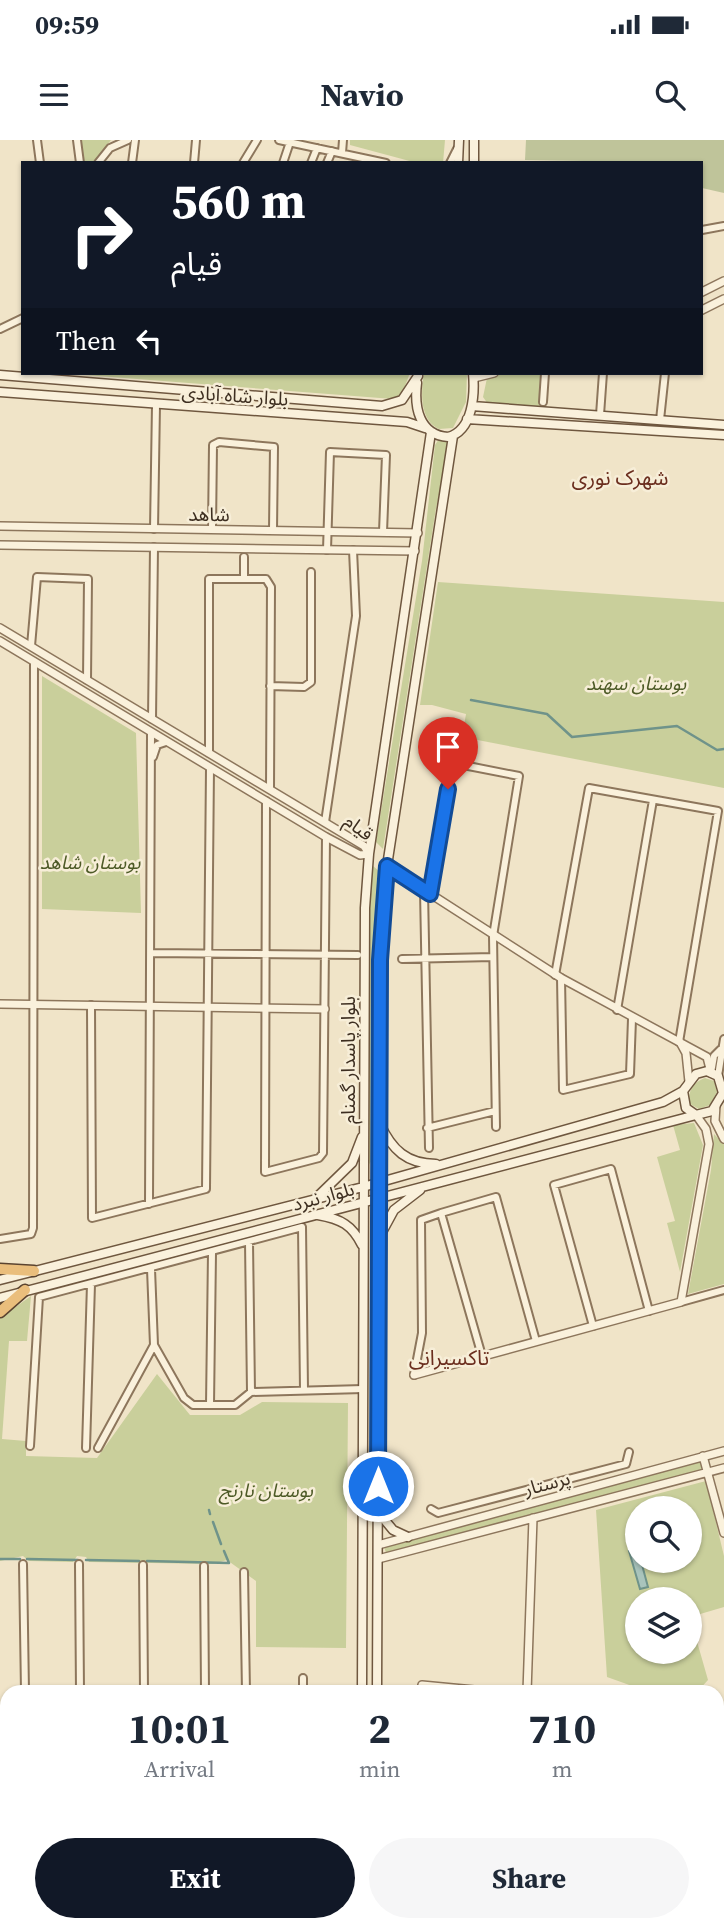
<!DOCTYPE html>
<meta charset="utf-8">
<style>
:root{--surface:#fff;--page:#f6f6f7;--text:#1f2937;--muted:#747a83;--accent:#111827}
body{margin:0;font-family:"Source Serif 4","Noto Sans Arabic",serif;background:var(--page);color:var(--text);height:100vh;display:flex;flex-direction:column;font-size:26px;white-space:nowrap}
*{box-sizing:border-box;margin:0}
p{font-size:23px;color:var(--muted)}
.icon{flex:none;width:38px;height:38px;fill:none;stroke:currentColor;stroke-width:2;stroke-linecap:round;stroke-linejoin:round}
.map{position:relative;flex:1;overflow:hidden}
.sheet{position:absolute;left:0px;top:1545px;width:724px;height:247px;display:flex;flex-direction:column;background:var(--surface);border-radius:21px 21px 0 0;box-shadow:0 2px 5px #0004}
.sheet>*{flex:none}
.banner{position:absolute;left:21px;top:21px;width:682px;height:214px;border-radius:0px;box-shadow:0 2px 5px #0004;background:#111827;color:#fff;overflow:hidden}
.buttons{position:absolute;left:625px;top:1356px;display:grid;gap:14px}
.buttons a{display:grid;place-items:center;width:77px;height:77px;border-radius:50%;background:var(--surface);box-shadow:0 2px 5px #0004;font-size:35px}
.pin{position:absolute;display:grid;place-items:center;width:60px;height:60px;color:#fff;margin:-72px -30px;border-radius:50% 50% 50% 0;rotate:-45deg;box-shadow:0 0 7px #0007}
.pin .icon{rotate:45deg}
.me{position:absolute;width:77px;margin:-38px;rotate:0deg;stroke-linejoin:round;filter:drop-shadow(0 0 5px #0008)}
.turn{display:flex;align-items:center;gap:24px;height:147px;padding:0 35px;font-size:32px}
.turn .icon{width:91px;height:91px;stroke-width:2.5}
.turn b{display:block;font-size:49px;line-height:60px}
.then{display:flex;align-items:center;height:66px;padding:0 35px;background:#0003;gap:14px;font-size:26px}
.eta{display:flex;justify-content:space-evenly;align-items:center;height:119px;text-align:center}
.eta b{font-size:42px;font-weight:700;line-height:49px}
.action{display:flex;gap:14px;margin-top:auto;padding:14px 35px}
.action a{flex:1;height:80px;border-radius:42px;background:var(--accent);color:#fff;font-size:28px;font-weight:700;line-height:80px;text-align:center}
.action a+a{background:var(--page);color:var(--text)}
.status{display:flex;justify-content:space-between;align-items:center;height:49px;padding:0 35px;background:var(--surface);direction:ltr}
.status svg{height:19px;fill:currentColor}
header{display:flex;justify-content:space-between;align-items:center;height:91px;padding:0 35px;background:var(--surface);font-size:32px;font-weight:700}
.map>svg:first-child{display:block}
.green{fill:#c9cf9b;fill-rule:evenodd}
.cemetery{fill:#bfc49a}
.water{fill:#a9c4bc;stroke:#6f938a;stroke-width:2}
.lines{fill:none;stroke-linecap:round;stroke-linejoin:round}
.stream{stroke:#6f938a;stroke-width:2.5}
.river{stroke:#a9c4bc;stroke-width:14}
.minor-casing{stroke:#8d765c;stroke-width:10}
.tertiary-casing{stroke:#8d765c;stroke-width:10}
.secondary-casing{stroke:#6f573f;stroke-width:11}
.trunk-casing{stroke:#5b4430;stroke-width:13}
.minor{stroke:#faf1dc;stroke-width:6}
.tertiary{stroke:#faf1dc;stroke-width:7}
.secondary{stroke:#faf1dc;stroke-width:8}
.trunk{stroke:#eabe7c;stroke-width:10}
.route-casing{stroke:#114b97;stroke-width:18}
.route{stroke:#1a73e8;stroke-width:12}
.labels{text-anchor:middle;stroke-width:5;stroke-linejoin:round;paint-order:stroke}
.street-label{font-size:19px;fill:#3d2e20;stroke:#f7eed8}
.park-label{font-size:19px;font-style:italic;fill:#4d5a26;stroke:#f7eed8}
.neighbourhood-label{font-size:21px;fill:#6b2e1e;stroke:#f7eed8}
</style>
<div class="status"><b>09:59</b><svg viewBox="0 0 49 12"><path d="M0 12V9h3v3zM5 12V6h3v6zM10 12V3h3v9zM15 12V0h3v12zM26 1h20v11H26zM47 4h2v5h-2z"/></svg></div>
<header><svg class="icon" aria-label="menu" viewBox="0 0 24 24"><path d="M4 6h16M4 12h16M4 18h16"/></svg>Navio<svg class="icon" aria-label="search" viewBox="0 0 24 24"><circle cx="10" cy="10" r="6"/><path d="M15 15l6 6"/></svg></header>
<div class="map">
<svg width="724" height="1791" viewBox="0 0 724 1791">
<rect width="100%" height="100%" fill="#f0e4c8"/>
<!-- green -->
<path class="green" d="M80,0H111L93,23H83Z
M350,0H445L443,23H417L350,5Z
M60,233H410L402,254L393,259Z
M424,233H467L466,262L453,288L439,289C419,280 421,251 424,233Z
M504,233H542L540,270L488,264L483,257L487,238Z
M439,299L451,301L436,368L383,709L376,702L422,421L435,305Z
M438,442L724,462V648L462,597L466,574L432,565H420Z
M42,536L136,593L141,773L42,769Z
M372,725L381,733L374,824V1007L373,1019L367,1027V824Z
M705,938L714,941L717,952L710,965L699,969L690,964C687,952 693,942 705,938Z
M694,983L703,1005L680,1132L667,1083L675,1081L657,1017L680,1010L673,985Z
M714,994L724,1004V1144L688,1154L711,1030Z
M31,1156L27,1201H9L2,1299L26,1301V1316L97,1318L157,1234L190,1275H240L262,1262L348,1263L346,1508L256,1507V1441L227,1420L213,1424L89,1422L86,1417L77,1416L73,1422L29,1421L23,1416L0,1421V1178Z
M700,1322L702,1330L386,1413L384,1406Z
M706,1341L724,1416V1467L690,1477L708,1540L697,1552H649L607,1537L596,1370ZM637,1368H690V1421H637ZM637,1460H690V1512H637Z"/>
<!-- cemetery -->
<path class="cemetery" d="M526,0H724V53L702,48V23L525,20Z"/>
<!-- water -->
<path class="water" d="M637,1409V1421H641L648,1447L640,1449L629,1411Z"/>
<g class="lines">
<!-- stream -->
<path class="stream" d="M471,560L547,574L572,597L677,586L717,610L724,609
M209,1370L210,1374
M213,1382L221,1404
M0,1419H20
M27,1419L78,1420
M86,1420L139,1421
M147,1421L229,1423L224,1411"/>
<!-- river -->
<path class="river" d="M0,1722H7
M718,1753L724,1756"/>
<defs>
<path id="minor" d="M37,0L40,23
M77,0L80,23
M279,0L386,23
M342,13L343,0
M98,23L110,8L128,0
M132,23L135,0
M194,23L196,0
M243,23L257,0
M283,23L290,2
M311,23L317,8
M327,23L332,11
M450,23L457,9
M702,90L724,86
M0,189L23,178
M543,262L545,233
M600,275L603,233
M660,280L665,233
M154,389L156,265
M212,389L213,305L219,302L274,307L273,390
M327,410L330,312L386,315L383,392
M244,439V417
M31,506L37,437L88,439L87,540
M270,546L304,547L311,542V432
M152,579L154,407
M209,613V439H266L271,447L270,649
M153,617L157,605L166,602
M266,661L265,1032L319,1018L323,1013L326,697
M325,682L356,476L353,410
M424,751L429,1008
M430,754L453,623L519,636L493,796L496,987
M151,813L358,815
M402,819L493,817
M555,835L589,648L718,671L679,902
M561,838L563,950L630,934L632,879
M91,865L92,1078L206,1049L210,628
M617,870L653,660
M711,933L714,916L721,909
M718,936L724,899
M427,988L495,971
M149,1064L151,593
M0,1099L31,1094L33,1088L34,522
M249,1102L251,1252
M151,1129L154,1205L184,1258L193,1265H235L251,1252L363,1249
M681,1162L724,1150
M593,1186L554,1045L611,1029L649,1171
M482,1216L441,1073L496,1057L536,1201
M414,1235L422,1193L421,1080L441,1073
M210,1265L212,1113
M30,1306L39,1157L302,1087L304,1250
M86,1308L91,1144
M98,1308L154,1205
M431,1369L438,1373L626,1324L629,1312
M23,1424L25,1552
M79,1424L80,1552
M143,1425L144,1552
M204,1426L205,1552
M244,1432L246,1552
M303,1552V1538
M0,1608H7
M515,1785L516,1791"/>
<path id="tertiary" d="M702,152L724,141
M702,170L724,159
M474,238L494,233
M0,386L418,393
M0,405L415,411
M0,488L364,706L369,714
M0,501L326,697L360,715L369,714
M387,726L561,838L707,917L711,933
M0,864L325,869
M680,902L686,913L689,942
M716,965L715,981L724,999
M414,1235L681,1162L709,1004L706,989L696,975
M703,1316L724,1393
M378,1405L724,1311
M378,1419L724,1328
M421,1552L422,1545L495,1552
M527,1552L533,1378
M378,1785V1791"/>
<path id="secondary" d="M458,23L459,0
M474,23V0
M0,235L382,266L402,260L418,236
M417,243C414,267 419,295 448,297C473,291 475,254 473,233
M0,252L407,282L425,288
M472,266L724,285
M467,279L724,295
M707,931L718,936L723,953L712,971L696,975L686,968L683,951L696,934Z
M380,984C392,1010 407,1024 436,1024
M316,1058L352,1023L362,997
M318,1075C341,1079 352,1085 362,1105
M381,1094L394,1070L420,1050
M0,1140L363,1047L663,962L683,951
M0,1158L696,975
M379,1373L393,1390L408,1397
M362,1552L365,768L369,714L431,292
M377,1552L380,820L387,726L453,296
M0,1708H7
M0,1735H7
M718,1736L724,1740
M718,1768L724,1772"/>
<path id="trunk" d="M0,1129L34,1131
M0,1172L25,1150"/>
</defs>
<!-- minor casing -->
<use href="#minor" class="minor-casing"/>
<!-- tertiary casing -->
<use href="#tertiary" class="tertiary-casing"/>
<!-- secondary casing -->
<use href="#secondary" class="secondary-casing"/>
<!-- trunk casing -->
<use href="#trunk" class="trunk-casing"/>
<!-- minor -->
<use href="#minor" class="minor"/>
<!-- tertiary -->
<use href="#tertiary" class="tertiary"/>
<!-- secondary -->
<use href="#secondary" class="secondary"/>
<!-- trunk -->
<use href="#trunk" class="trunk"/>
</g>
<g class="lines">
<defs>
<path id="route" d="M378,1346L380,820L387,726L430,754L448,649"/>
</defs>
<!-- route casing -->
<use href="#route" class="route-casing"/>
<!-- route -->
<use href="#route" class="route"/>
</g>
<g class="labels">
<!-- street labels -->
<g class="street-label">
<text transform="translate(235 255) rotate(4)" y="7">بلوار شاه آبادی</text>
<text transform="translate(209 374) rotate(1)" y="7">شاهد</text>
<text transform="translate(359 687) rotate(37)" y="7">قیام</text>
<text transform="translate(348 920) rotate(-90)" y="7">بلوار پاسدار گمنام</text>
<text transform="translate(323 1056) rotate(-15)" y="7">بلوار نبرد</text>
<text transform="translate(547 1343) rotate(-15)" y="7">پرستار</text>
</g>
<!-- park labels -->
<g class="park-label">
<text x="636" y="550">بوستان سهند</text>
<text x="90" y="729">بوستان شاهد</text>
<text x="266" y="1357">بوستان نارنج</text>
</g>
<!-- neighbourhood labels -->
<g class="neighbourhood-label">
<text x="620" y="345">شهرک نوری</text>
<text x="449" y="1225">تاکسیرانی</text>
</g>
</g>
</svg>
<div class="buttons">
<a><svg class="icon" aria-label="search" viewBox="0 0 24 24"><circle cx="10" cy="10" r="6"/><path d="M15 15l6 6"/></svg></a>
<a><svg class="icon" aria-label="layers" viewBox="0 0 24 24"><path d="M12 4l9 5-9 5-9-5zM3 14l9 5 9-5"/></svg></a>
</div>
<div class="pin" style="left:448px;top:649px;background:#d93025"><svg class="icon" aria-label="arrive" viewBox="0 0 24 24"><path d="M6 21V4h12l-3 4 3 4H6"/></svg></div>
<svg class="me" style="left:378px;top:1346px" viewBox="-20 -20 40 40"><circle r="17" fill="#1a73e8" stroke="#fff" stroke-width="3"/><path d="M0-11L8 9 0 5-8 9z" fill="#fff"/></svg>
<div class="banner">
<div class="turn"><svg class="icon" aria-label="right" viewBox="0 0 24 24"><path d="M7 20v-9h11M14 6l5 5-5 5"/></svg><div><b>560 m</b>قیام</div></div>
<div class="then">Then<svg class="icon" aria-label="left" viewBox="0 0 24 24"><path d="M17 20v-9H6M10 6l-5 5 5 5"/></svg></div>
</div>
<section class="sheet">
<div class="eta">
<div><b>10:01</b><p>Arrival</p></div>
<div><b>2</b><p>min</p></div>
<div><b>710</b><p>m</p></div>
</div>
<div class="action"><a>Exit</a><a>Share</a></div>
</section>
</div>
